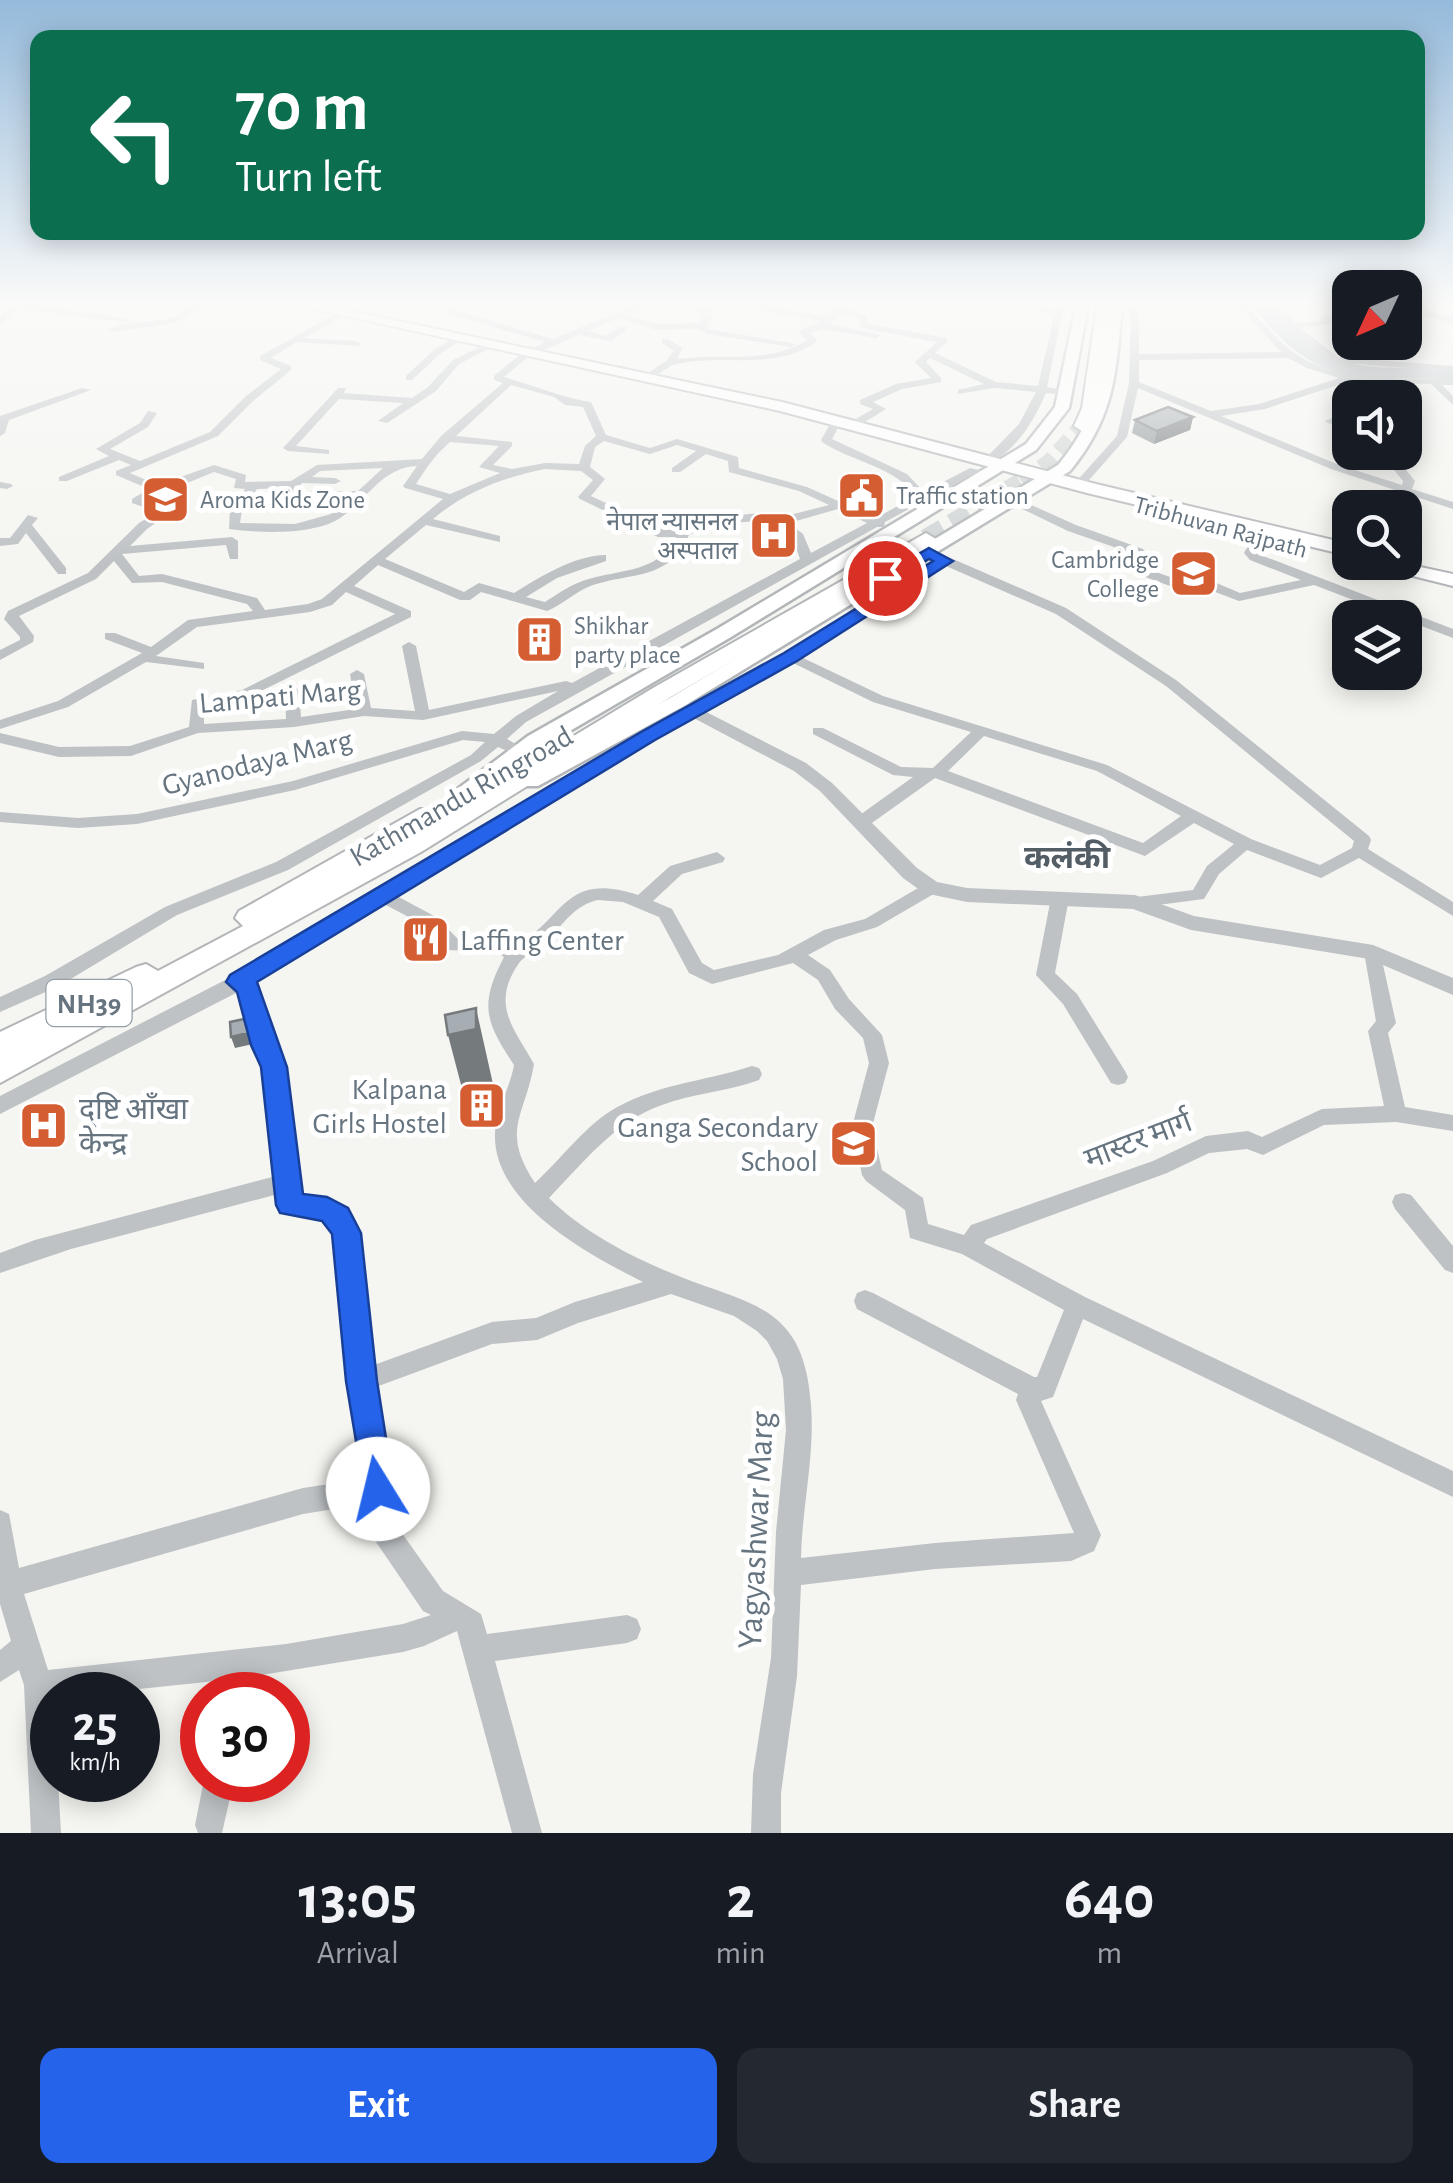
<!DOCTYPE html>
<meta charset="utf-8">
<style>
:root{--surface:#171b24;--page:#242831;--text:#f1f3f6;--muted:#9ea1a6;--accent:#2563eb}
body{margin:0;font-family:"Alegreya Sans","Noto Sans Devanagari",sans-serif;background:var(--page);color:var(--text);height:100vh;display:flex;flex-direction:column;font-size:38px;white-space:nowrap}
*{box-sizing:border-box;margin:0}
p{font-size:32px;color:var(--muted)}
.icon{flex:none;width:55px;height:55px;fill:none;stroke:currentColor;stroke-width:2;stroke-linecap:round;stroke-linejoin:round}
.map{position:relative;height:1833px;overflow:hidden}
.panel{display:flex;flex-direction:column;background:var(--surface);flex:1}
.panel>*{flex:none}
.guide{position:absolute;left:30px;top:30px;width:1395px;height:210px;border-radius:20px;box-shadow:0 5px 25px #0003;background:#0b6e4f;color:#fff;overflow:hidden}
.needle{width:65px;rotate:226deg}
.tools{position:absolute;left:1332px;top:270px;display:grid;gap:20px}
.tools a{display:grid;place-items:center;width:90px;height:90px;border-radius:20px;background:var(--surface);box-shadow:0 5px 25px #0003;font-size:50px}
.speed{position:absolute;left:30px;top:1672px;display:flex;gap:20px;font-size:50px;font-weight:700;text-align:center}
.speed>*{display:grid;place-content:center;width:130px;height:130px;border-radius:50%;background:var(--surface);box-shadow:0 5px 25px #0003;line-height:1}
.speed small{font-size:25px;font-weight:400}
.speed .limit{border:15px solid #d22;background:#fff;color:#111}
.pin{position:absolute;display:grid;place-items:center;width:85px;height:85px;color:#fff;margin:-42px;border:5px solid #fff;border-radius:50%;box-shadow:0 2px 10px #0007}
.me{position:absolute;width:110px;margin:-55px;rotate:351deg;stroke-linejoin:round;filter:drop-shadow(0 0 8px #0008)}
.turn{display:flex;align-items:center;gap:35px;height:210px;padding:0 40px;font-size:45px}
.turn .icon{width:130px;height:130px;stroke-width:2.5}
.turn b{display:block;font-size:70px;line-height:85px}
.eta{display:flex;justify-content:space-evenly;align-items:center;height:170px;text-align:center}
.eta b{font-size:60px;font-weight:700;line-height:70px}
.cta{display:flex;gap:20px;margin-top:auto;padding:20px 40px}
.cta a{flex:1;height:115px;border-radius:20px;background:var(--accent);color:#fff;font-size:40px;font-weight:700;line-height:115px;text-align:center}
.cta a+a{background:var(--page);color:var(--text)}
.map>svg:first-child{display:block}
.lines{fill:none;stroke-linecap:round;stroke-linejoin:round}
.river{fill:#b8c2c7;fill-rule:evenodd}
.trunk-tunnel-far1{stroke:#d1d5d5;stroke-width:16;stroke-dasharray:16 8;stroke-linecap:butt}
.trunk-tunnel{stroke:#d1d5d5;stroke-width:20;stroke-dasharray:20 10;stroke-linecap:butt}
.primary-casing{stroke:#b2b6b9;stroke-width:5}
.trunk-casing{stroke:#b3b6b9;stroke-width:4}
.minor{fill:#bec2c5;fill-rule:evenodd}
.tertiary{fill:#bec2c5;fill-rule:evenodd}
.primary{fill:#fff;fill-rule:evenodd}
.trunk{fill:#fff;fill-rule:evenodd}
.wall{fill:#90969a}
.shaded-wall{fill:#757a7d}
.building{fill:#a7aeb3;stroke:#757a7d;stroke-width:2.5}
.route{fill:#2563eb;stroke:#184099;stroke-width:2.5}
.labels{text-anchor:middle;stroke-width:10;stroke-linejoin:round;paint-order:stroke}
.far-poi-label{font-size:25px;fill:#667480;stroke:#fff;text-anchor:start}
.far-street-label{font-size:25px;fill:#667480;stroke:#fff}
.shield{fill:#fff;stroke:#949ea6;stroke-width:2.5}
.shield-label{font-size:28px;font-weight:bold;fill:#667480}
.street-label{font-size:30px;fill:#667480;stroke:#fff}
.poi-label{font-size:30px;fill:#667480;stroke:#fff;text-anchor:start}
.neighbourhood-label{font-size:32px;font-weight:bold;fill:#535d66;stroke:#fff}
.near-street-label{font-size:35px;fill:#667480;stroke:#fff}
</style>
<div class="map">
<svg width="1453" height="1833" viewBox="0 0 1453 1833">
<rect width="100%" height="100%" fill="#f5f5f1"/>
<g class="lines">
<!-- river -->
<path class="river" d="M1253,306H1270C1334,380 1364,365 1453,369V379C1358,376 1317,390 1253,306Z"/>
<!-- trunk-tunnel-far1 -->
<path class="trunk-tunnel-far1" d="M1022,482L1050,461L1082,426"/>
<!-- trunk-tunnel -->
<path class="trunk-tunnel" d="M926,539L1026,480"/>
<defs>
<path id="primary" d="M1076,306H1088L1069,408L1036,450L731,637L544,746L474,799L490,794L498,796L501,801L473,817L448,799L451,794L528,736L717,629L1026,444L1055,407Z
M1110,306H1122C1116,374 1115,416 1070,471L684,706L538,786H522L519,781L522,776L670,698L1058,465C1101,414 1103,370 1110,306Z"/>
<path id="trunk" d="M300,306H327L782,402L1096,484L1350,544V556L1087,493L780,411Z
M1097,306H1111L1098,408L1088,430L1082,431L1074,426L1082,408Z
M926,533L936,539L933,543L669,698L421,852L0,1083V1032L136,967L146,964L158,971L243,926L235,918L239,911L420,809H438L440,817L653,688Z
M1357,562H1397L1453,574V586Z"/>
</defs>
<!-- primary casing -->
<use href="#primary" class="primary-casing"/>
<!-- trunk casing -->
<use href="#trunk" class="trunk-casing"/>
<!-- minor -->
<path class="minor" d="M10,306H40L131,319L127,322L17,309L0,324V316Z
M192,306H201C176,331 146,324 114,332L109,329C137,317 167,328 192,306Z
M443,306H453L461,312L553,339L633,306H645L627,315L658,324L699,323L705,314L695,309L710,306L707,309L714,313L707,326L710,329L796,344L791,347L707,334L700,329L657,330L619,318L588,331L606,336L619,327H625V331L611,341L579,335L528,357L504,377C532,385 564,398 591,402L606,435L650,448L677,439L738,457L739,468L807,487L876,518L916,496C894,466 852,462 822,442L821,440L833,419L842,421L832,439L907,474L924,492L970,468L997,474L991,477L972,475L885,522L884,527H877L526,722L507,739L529,752L526,755H516L498,747L481,761L288,870L177,915L59,986L0,1012V997L45,976L165,907L276,862L471,755L485,742L463,740L295,790L137,824L78,828L0,822V812L78,818L137,814L293,781L462,731L494,734L516,716L558,691L423,720L364,716L294,727L198,733L131,756L59,757L0,743V733L59,747L130,746L189,727L192,700L242,690L395,614L346,592L332,605L310,612L197,627L156,656L204,663V669L146,662L68,707L0,729V720L58,701L142,653L105,639V633H115L151,647L188,620L253,611L247,604L162,582L132,583L114,561L96,579L19,616L34,636L33,642L0,660V650L20,640V637L4,619L8,611L88,573L139,523L157,512L132,503V499L149,489L116,475V471L131,465L119,460L67,481H59V477L109,456L96,449L140,423L148,411L157,413L148,427L110,449L140,461L210,432L245,397L281,369L260,360V356L341,311L344,316L304,338L356,341L361,344L359,346L297,342L271,358L291,366V370L253,401L218,436L130,473L158,485L214,465L246,475L245,482L291,481L317,465L422,459L441,436L503,383L494,380V376L522,353L545,342L455,316ZM511,385L554,397L565,405L583,407L596,436L585,446L579,464L545,463L512,469L493,465L512,446V442L456,436ZM604,441L650,454L677,445L696,451L672,468V472H680L706,454L728,461L729,472L799,491L829,505L782,517L773,512L716,517L682,529L664,530L591,496L605,479L590,467L595,447ZM450,442L499,446L479,467L500,473L450,494L416,484C427,467 434,456 450,442ZM417,466L403,486L405,488L443,499L322,599L308,604L265,610L257,598L162,574L139,576L122,554L226,545L230,559H238V541L232,537L130,546L147,529L172,511L146,500L214,472L236,479L234,488L245,489L230,510L229,529C259,533 317,536 343,516C370,496 382,468 417,466ZM383,468L358,491H296L302,483L335,484L341,481L335,478L312,477L320,471ZM545,469L581,471L593,480L578,497L580,499L658,537H676C659,575 613,569 580,582C567,587 556,595 545,602L526,597L557,578L606,561V555C575,555 540,577 514,593L479,583L464,592L385,559L426,525L500,542V536L433,519C465,492 504,477 545,469ZM287,488L282,495L288,498H350L331,514L295,524L240,523L242,510L257,489ZM838,509L867,523L811,553L803,534L789,523ZM770,520L793,539L800,559L572,683L566,681L429,710L416,646L409,642L402,646L415,711L371,708L364,674L357,670L350,674L356,709L301,717L299,690L292,686L285,690L286,719L204,724V706L251,696L411,617V611L354,586L378,565L460,600H470L481,592L547,611C562,605 574,593 588,587C629,571 668,583 689,535L718,524Z
M736,306H759L827,316L838,306H847L846,308L866,315L868,324L947,338V342L935,353L996,382L1038,386L1054,316L1017,306L1055,311L1056,306H1064L1047,387L1072,392L1067,395L1046,393C1034,421 1016,450 989,464L983,461L1019,424L1036,392L994,388L958,394V390L984,384L930,358L926,362L941,378V382L902,389L873,402L886,409L857,427H849V423L873,409L860,404V400L896,384L931,378L915,362L937,342L861,328L859,319L841,313L829,324L881,335L876,338L822,329L810,333L816,338V342C773,372 724,353 676,364C663,368 655,380 642,381V377L666,361L674,351L662,343V339H668L682,348L677,359C720,353 769,365 807,340L800,334V330L822,321Z
M1131,306H1139V354L1281,352L1239,306H1248C1262,322 1275,339 1292,351C1338,385 1401,377 1453,379V385H1442L1453,396V405L1431,384L1350,381L1265,409L1221,416L1339,465L1402,485L1403,481L1390,465L1398,452H1405V443L1411,433L1405,429V422L1422,432L1402,465L1415,481L1412,489L1453,502V509L1331,469L1138,388L1127,437L1082,488H1074V484L1117,436L1129,383ZM1288,358L1307,368L1339,378L1259,404L1211,411L1139,382V360Z
M1269,306H1278L1295,323L1322,321L1320,318L1324,315L1350,316V322L1332,321L1334,323L1300,328L1338,357L1453,366V372L1333,362L1304,342L1290,328H1284L1286,324Z
M1405,306L1453,317V323L1405,311Z
M456,337L464,339L441,353L412,380H406V376L435,349Z
M486,344L494,346L459,364L436,391L387,423L378,421L403,403L339,399L296,446L329,450V454L288,451L283,448L338,388H346L344,393L412,398L428,387L453,360Z
M82,388L91,390L9,420L5,433L0,436V416Z
M1350,411V417L1330,424L1325,421Z
M0,482L11,484L13,486L7,489L0,488Z
M1010,499H1018L1076,525L1143,549L1145,552L1135,565L1188,583L1207,579L1240,593L1301,580L1250,560L1244,553L1259,526H1267L1269,529L1256,552L1258,554L1453,629V638L1314,585L1239,601L1202,587L1184,591L1123,569L1121,566L1131,553L1068,531L1010,503Z
M28,515L38,518L32,525L66,568V574H58L26,533L18,544L0,546V538H10Z
M931,553H939L1066,608L1176,680L1369,836L1371,840L1368,849L1453,902V916L1359,858L1321,878L1247,850L1219,874L1204,899L1135,908L1126,902L1129,898L1193,890L1207,866L1234,844L1194,823L1145,856L935,778L869,825H857L855,821L857,817L913,777L893,775L813,734V728H823L901,767L933,768L971,732L873,702L791,662L653,739L395,895L436,917L458,939L500,940L515,947C566,917 564,871 638,895L670,866L717,852L725,858L723,862L682,874L653,901L672,909L702,963L714,970L778,955L824,930L865,919L925,884H937L940,888L937,892L877,927L836,940L808,955L830,970L849,999L882,1035L889,1063L872,1127L882,1170L923,1198L928,1224L964,1235L971,1225L1153,1161L1206,1136L1248,1131L1262,1137L1322,1109L1384,1106L1368,1031L1376,1021L1364,952L1367,947H1379L1396,1023L1388,1033L1405,1107L1453,1115V1131L1396,1122L1324,1125L1263,1155L1247,1149L1209,1153L1167,1173L987,1239L984,1243L1085,1297L1453,1471V1497L1083,1319L1053,1397L1041,1401L1101,1535L1094,1551L1071,1561L935,1569L801,1585L797,1676L781,1793V1833H751L753,1774L771,1658L776,1532L786,1430L783,1379L777,1359L767,1341L757,1331L734,1316L671,1294L578,1323L537,1340L492,1344L376,1387L394,1522L443,1591L481,1614L487,1634L627,1615L637,1619L641,1629L637,1639L627,1643L495,1661L542,1833H512L457,1631L424,1646L403,1652L255,1676L251,1695H223L226,1680L81,1695H52V1780H58L61,1833H31L24,1685L19,1670L0,1682V1650L11,1641L0,1604V1510L9,1514L19,1568L303,1488L362,1479L352,1389L349,1381L351,1376L335,1235L323,1220L299,1218L282,1212L278,1194L71,1249L0,1273V1253L35,1240L276,1176L264,1067L240,991L0,1114V1096L231,977L643,733L786,654L936,561L931,559ZM946,566L1056,614L1166,686L1354,841L1352,848L1320,865L1251,839L1107,765L883,696L801,657ZM984,736L1097,771L1181,816L1143,843L948,771ZM598,900L623,902L659,917L689,973L712,984L793,963L818,980L835,1009L863,1038L869,1063L852,1127L862,1175L866,1181L905,1210L910,1238L962,1254L1064,1310L1037,1377H1034L873,1293L865,1290L857,1293L854,1301L857,1309L1018,1394L1016,1400L1074,1533L935,1543L801,1558C802,1507 815,1456 811,1405C804,1307 755,1306 681,1277C635,1259 584,1233 549,1198C583,1163 615,1121 662,1105C693,1093 727,1092 759,1080L762,1074L759,1068L752,1066C704,1082 653,1084 609,1112C582,1130 559,1161 535,1183C500,1130 525,1117 534,1064C514,1028 490,1005 519,963C526,954 541,948 549,939C564,923 575,905 598,900ZM382,903L424,925L447,950L496,952L504,957C479,1005 485,1021 514,1065C510,1088 496,1109 495,1133C492,1204 590,1255 643,1282L575,1302L536,1318L492,1322L374,1365L357,1233C342,1202 331,1203 300,1199L284,1067L253,982ZM365,1504L372,1536L423,1611L431,1615L403,1624L286,1644L48,1670L24,1594L303,1514Z
M1060,892L1069,898L1055,973L1077,994L1125,1071L1128,1077L1125,1083L1118,1085L1111,1083L1063,1004L1036,975L1051,898Z
M1403,1193L1411,1195L1453,1246V1273L1445,1270L1395,1209L1392,1202L1395,1195Z
M204,1780H234L222,1833H198L195,1825Z"/>
<!-- tertiary -->
<path class="tertiary" d="M677,697L806,763L832,783L917,868L937,882L967,888L1135,895L1194,916L1373,945L1453,978V995L1369,959L1191,930L1133,909L967,902L924,893L903,878L820,791L794,771L671,706L669,702Z"/>
<!-- primary -->
<use href="#primary" class="primary"/>
<!-- trunk -->
<use href="#trunk" class="trunk"/>
</g>
<!-- wall -->
<path class="wall" d="M1193,417L1190,430L1154,444L1132,433L1135,420Z"/>
<!-- shaded-wall -->
<path class="shaded-wall" d="M1193,417L1190,430L1154,444L1157,431Z
M476,1008L495,1093V1114L470,1119L448,1035Z
M244,1019L253,1044L235,1048L231,1037Z"/>
<!-- building -->
<path class="building" d="M1168,407L1193,417L1157,431L1135,420Z
M476,1008V1029L448,1035L445,1015Z
M244,1019L248,1033L231,1037L230,1022Z"/>
<!-- sky -->
<linearGradient id="sky" x2="0" y2="1"><stop stop-color="#95badb"/><stop offset="0.54" stop-color="#fafaf9"/><stop offset="1" stop-color="#fafaf9" stop-opacity="0"/></linearGradient>
<rect width="1453" height="563" fill="url(#sky)"/>
<!-- route -->
<path class="route" d="M929,548L953,561L797,661L655,740L257,982L287,1067L303,1194L327,1197L348,1208L361,1233L377,1381L394,1489L389,1501L378,1506L366,1501L346,1381L332,1234L322,1221L280,1213L276,1205L261,1067L251,1045L237,992L226,982L230,975L641,732L784,653L933,561L929,559L891,582L877,578Z"/>
<!-- icons -->
<defs>
<symbol id="civic-square" viewBox="-11 -11 22 22"><rect x="-9" y="-9" width="18" height="18" rx="4" fill="#d45d32" stroke="#fff"/><path d="M-.6-6.5H3V-4.5H.6V-3L4-1V1h2V6H-6V1h2V-1L-.6-3ZM-1.2 2.5V6h2.4V2.5Z" fill="#fff"/></symbol>
<symbol id="school-square" viewBox="-11 -11 22 22"><rect x="-9" y="-9" width="18" height="18" rx="4" fill="#d45d32" stroke="#fff"/><path d="M0-5L7-2L0 1L-7-2ZM-4 1L0 2.5L4 1V4Q0 6-4 4Z" fill="#fff"/></symbol>
<symbol id="hospital-square" viewBox="-11 -11 22 22"><rect x="-9" y="-9" width="18" height="18" rx="4" fill="#d45d32" stroke="#fff"/><path d="M-5-5h3v3.5h4V-5h3V5h-3V1.5h-4V5h-3Z" fill="#fff"/></symbol>
<symbol id="university-square" viewBox="-11 -11 22 22"><rect x="-9" y="-9" width="18" height="18" rx="4" fill="#d45d32" stroke="#fff"/><path d="M0-5L7-2L0 1L-7-2ZM-4 1L0 2.5L4 1V4Q0 6-4 4Z" fill="#fff"/></symbol>
<symbol id="building-square" viewBox="-11 -11 22 22"><rect x="-9" y="-9" width="18" height="18" rx="4" fill="#d45d32" stroke="#fff"/><path d="M-4-6H4V6H1V3H-1V6H-4ZM-2.5-4.3h1.7v1.8h-1.7ZM.8-4.3h1.7v1.8H.8ZM-2.5-1h1.7V.8h-1.7ZM.8-1h1.7V.8H.8Z" fill="#fff"/></symbol>
<symbol id="restaurant-square" viewBox="-11 -11 22 22"><rect x="-9" y="-9" width="18" height="18" rx="4" fill="#d45d32" stroke="#fff"/><path d="M-5-6h1v4h1v-4h1v4h1v-4h1v5L-1.5 .5V6h-2V.5L-5-1ZM5-6V6H3V1.5H1.5Q1.5-4 5-6Z" fill="#fff"/></symbol>
</defs>
<g fill-rule="evenodd">
<use href="#civic-square" x="834" y="468" width="55" height="55"/>
<use href="#school-square" x="138" y="472" width="55" height="55"/>
<use href="#hospital-square" x="746" y="508" width="55" height="55"/>
<use href="#university-square" x="1166" y="546" width="55" height="55"/>
<use href="#building-square" x="512" y="612" width="55" height="55"/>
<use href="#restaurant-square" x="398" y="912" width="55" height="55"/>
<use href="#building-square" x="454" y="1078" width="55" height="55"/>
<use href="#hospital-square" x="16" y="1098" width="55" height="55"/>
<use href="#school-square" x="826" y="1116" width="55" height="55"/>
</g>
<g class="labels">
<!-- far-poi labels -->
<g class="far-poi-label">
<text x="896" y="504">Traffic station</text>
<text x="200" y="508">Aroma Kids Zone</text>
<text x="738" y="530" text-anchor="end">नेपाल न्यासनल<tspan x="738" dy="29">अस्पताल</tspan></text>
<text x="1159" y="568" text-anchor="end">Cambridge<tspan x="1159" dy="29">College</tspan></text>
<text x="574" y="634">Shikhar<tspan x="574" dy="29">party place</tspan></text>
</g>
<!-- far-street labels -->
<g class="far-street-label">
<text transform="translate(1221 526) rotate(15)" y="9">Tribhuvan Rajpath</text>
</g>
<!-- shield labels -->
<rect class="shield" x="46.5" y="980" width="85" height="46" rx="8"/>
<g class="shield-label">
<text x="89" y="1013">NH39</text>
</g>
<!-- street labels -->
<g class="street-label">
<text transform="translate(280 696) rotate(-5)" y="10">Lampati Marg</text>
<text transform="translate(257 762) rotate(-14)" y="10">Gyanodaya Marg</text>
<text transform="translate(461 796) rotate(-30)" y="10">Kathmandu Ringroad</text>
<text transform="translate(1138 1140) rotate(-21)" y="10">मास्टर मार्ग</text>
</g>
<!-- poi labels -->
<g class="poi-label">
<text x="460" y="950">Laffing Center</text>
<text x="447" y="1099" text-anchor="end">Kalpana<tspan x="447" dy="34">Girls Hostel</tspan></text>
<text x="79" y="1119">द्ष्टि आँखा<tspan x="79" dy="34">केन्द्र</tspan></text>
<text x="818" y="1137" text-anchor="end">Ganga Secondary<tspan x="818" dy="34">School</tspan></text>
</g>
<!-- neighbourhood labels -->
<g class="neighbourhood-label">
<text x="1067" y="868">कलंकी</text>
</g>
<!-- near-street labels -->
<g class="near-street-label">
<text transform="translate(755 1530) rotate(-87)" y="12">Yagyashwar Marg</text>
</g>
</g>
</svg>
<div class="tools">
<a><svg class="needle" viewBox="-14 -14 28 28"><path d="M0-13l5 13h-10z" fill="#e53935"/><path d="M0 13l5-13h-10z" fill="#9ea1a6"/></svg></a>
<a><svg class="icon" aria-label="sound" viewBox="0 0 24 24"><path d="M4 9h4l5-4v14l-5-4H4zM17 9q2 3 0 6"/></svg></a>
<a><svg class="icon" aria-label="search" viewBox="0 0 24 24"><circle cx="10" cy="10" r="6"/><path d="M15 15l6 6"/></svg></a>
<a><svg class="icon" aria-label="layers" viewBox="0 0 24 24"><path d="M12 4l9 5-9 5-9-5zM3 14l9 5 9-5"/></svg></a>
</div>
<div class="speed"><div>25<small>km/h</small></div><div class="limit">30</div></div>
<div class="pin" style="left:885px;top:578px;background:#d93025"><svg class="icon" aria-label="arrive" viewBox="0 0 24 24"><path d="M6 21V4h12l-3 4 3 4H6"/></svg></div>
<svg class="me" style="left:378px;top:1489px" viewBox="-20 -20 40 40"><circle r="19" fill="#fff"/><path d="M0-13L10 11 0 6-10 11z" fill="#2563eb"/></svg>
<div class="guide">
<div class="turn"><svg class="icon" aria-label="left" viewBox="0 0 24 24"><path d="M17 20v-9H6M10 6l-5 5 5 5"/></svg><div><b>70 m</b>Turn left</div></div>
</div>
</div>
<section class="panel">
<div class="eta">
<div><b>13:05</b><p>Arrival</p></div>
<div><b>2</b><p>min</p></div>
<div><b>640</b><p>m</p></div>
</div>
<div class="cta"><a>Exit</a><a>Share</a></div>
</section>
